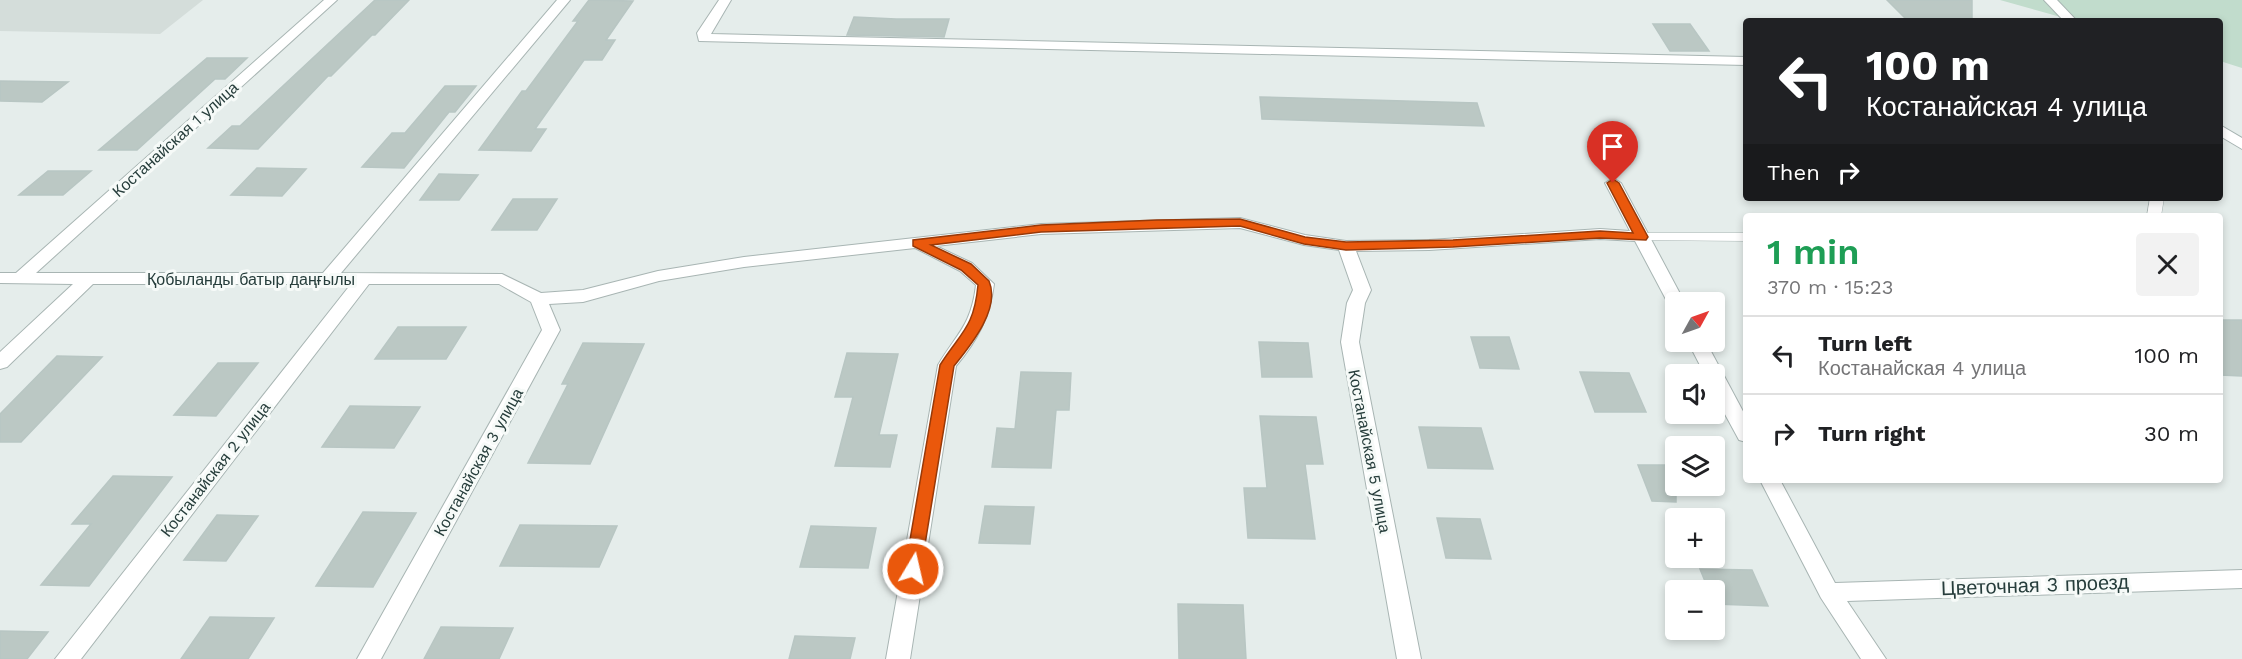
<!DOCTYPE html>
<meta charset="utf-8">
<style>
:root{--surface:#fff;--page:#f2f2f2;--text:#202124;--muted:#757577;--line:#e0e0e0}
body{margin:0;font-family:"Work Sans",sans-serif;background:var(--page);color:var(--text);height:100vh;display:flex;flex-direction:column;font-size:22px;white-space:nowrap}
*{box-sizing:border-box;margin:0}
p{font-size:20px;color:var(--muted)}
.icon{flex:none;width:33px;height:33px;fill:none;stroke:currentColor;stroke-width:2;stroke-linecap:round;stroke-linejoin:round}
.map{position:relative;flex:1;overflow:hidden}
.drawer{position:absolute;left:1743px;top:213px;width:480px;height:270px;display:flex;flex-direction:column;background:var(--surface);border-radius:6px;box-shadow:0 3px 9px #0003}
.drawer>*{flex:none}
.hud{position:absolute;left:1743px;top:18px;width:480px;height:183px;border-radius:6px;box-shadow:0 3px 9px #0003;background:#202124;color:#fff;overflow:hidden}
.needle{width:39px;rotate:50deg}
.fabs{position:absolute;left:1665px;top:292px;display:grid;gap:12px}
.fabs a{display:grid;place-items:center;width:60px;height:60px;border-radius:6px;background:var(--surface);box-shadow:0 3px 9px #0003;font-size:30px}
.pin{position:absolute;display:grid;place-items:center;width:51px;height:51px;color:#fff;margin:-62px -26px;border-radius:50% 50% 50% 0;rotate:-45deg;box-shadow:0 0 6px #0007}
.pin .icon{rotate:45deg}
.me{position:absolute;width:66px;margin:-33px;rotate:9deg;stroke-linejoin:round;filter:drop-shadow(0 0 4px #0008)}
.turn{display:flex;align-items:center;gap:21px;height:126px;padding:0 24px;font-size:27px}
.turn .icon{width:78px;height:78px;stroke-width:2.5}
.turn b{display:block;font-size:42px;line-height:51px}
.then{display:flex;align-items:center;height:57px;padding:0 24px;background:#0003;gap:12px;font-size:22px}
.round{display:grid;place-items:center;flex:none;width:63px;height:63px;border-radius:6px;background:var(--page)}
.overview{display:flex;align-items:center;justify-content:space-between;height:102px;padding:0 24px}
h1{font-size:36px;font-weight:600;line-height:45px;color:#1e9e55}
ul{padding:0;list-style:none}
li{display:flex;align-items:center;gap:18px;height:78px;padding:0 24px;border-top:2px solid var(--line)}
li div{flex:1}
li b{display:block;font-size:22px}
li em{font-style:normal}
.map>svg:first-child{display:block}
.built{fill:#d4ddda}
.green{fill:#c1dccc}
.building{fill:#bbc8c4;stroke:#b8c6c3;stroke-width:1.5}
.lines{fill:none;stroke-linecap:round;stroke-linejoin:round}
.lane-casing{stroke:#a8b5b3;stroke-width:1}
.street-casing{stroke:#a8b5b3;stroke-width:2}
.lane{fill:#fff;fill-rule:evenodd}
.street{fill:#fff;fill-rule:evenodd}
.route{fill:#ea580c;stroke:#983908;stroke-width:1.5}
.labels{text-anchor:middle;stroke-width:6;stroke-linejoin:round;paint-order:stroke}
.street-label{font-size:16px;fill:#263d3b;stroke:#f6faf8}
.near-street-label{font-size:20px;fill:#263d3b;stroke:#f6faf8}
</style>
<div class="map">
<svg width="2242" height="659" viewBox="0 0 2242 659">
<rect width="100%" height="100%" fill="#e5edeb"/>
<!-- built -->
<path class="built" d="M0,0H203L160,34L0,31Z"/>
<!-- green -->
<path class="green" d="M2000,0H2242V68L2220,61V21H2075Z"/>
<!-- building -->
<path class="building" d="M375,0H409L375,35H372L331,76H328L258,149L208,148L232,126H240Z
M589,0L633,1L606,40H615L602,60H584L535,129H546L531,151L479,150L522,91H526L578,21H573Z
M1887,0H1972V21H1908Z
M854,17L896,19H949L944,37L847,35Z
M1653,24H1690L1709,51H1670Z
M207,58H247L225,79H215L137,150H99Z
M0,81L68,82L42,102L0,101Z
M445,86H476L455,112H449L404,168L362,167L392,133H405Z
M1260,97L1477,103L1484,126L1262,119Z
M257,168L306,169L282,196L231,195Z
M48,171H91L63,195H19Z
M439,174L478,175L459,200H420Z
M513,199H557L537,230H492Z
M2220,320H2242V376L2220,375Z
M398,327H466L446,359H375Z
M1471,337H1509L1519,369L1480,368Z
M1259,342L1308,343L1312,377H1262Z
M583,343L644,344L590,464L528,463L568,384H562Z
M847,353L898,354L879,435H897L890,467L835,466L853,397H835Z
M57,356L102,357L21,442H0V414Z
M218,363H258L216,416L174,415Z
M1021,372L1071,373L1069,410H1056L1051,468L992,467L997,428L1015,429Z
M1580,372L1629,373L1646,412H1595Z
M350,406L420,407L394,448L322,447Z
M1260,416L1316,417L1323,464H1305L1315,539L1248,538L1244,488H1267Z
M1419,427L1481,428L1493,469L1428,468Z
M1638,465H1676V502L1652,501Z
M113,476L172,477L89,586L41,585L91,524H72Z
M985,506L1034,507L1030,544L979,543Z
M363,512L416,513L373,587L316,586Z
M217,515L258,516L226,561L184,560Z
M1437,518L1480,519L1491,559L1446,558Z
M520,525L617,526L599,567L500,566Z
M811,526L876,528L868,568L800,567Z
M1700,569L1752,570L1768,606L1715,604L1714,591H1709Z
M1178,604L1243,605L1246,659H1179Z
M210,617L274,618L248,659H181Z
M441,627L513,628L499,659H424Z
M0,631L48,632L27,659H0Z
M795,636L855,638L850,659H789Z"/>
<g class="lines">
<defs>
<path id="lane" d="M2150,198H2164L2161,216H2147Z
M1642,233H1746V241L1637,240L1635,237Z"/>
<path id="street" d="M324,0H337L36,273H323L557,0H570L341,273L502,274L541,293L583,290L658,271L744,257L1041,224L1240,218L1305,235L1346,241L1429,240L1600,229L1630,231L1605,183L1613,178L1621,183L1685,303H1676V308L1670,307L1635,241L1600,239L1429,250L1356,251L1371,290L1365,303L1359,342L1421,659H1397L1341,342L1347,303L1353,290L1339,250L1304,245L1240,228L1041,234L936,246L972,263L994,284C990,317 977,341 956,366L910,659H886L938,365C957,333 971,326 976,285L960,271L915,248L744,267L659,281L583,302L549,304L560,330L381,659H357L542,330L531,302L499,284H369L81,659H55L351,284H93L7,367L0,369V352L73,284L0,283V273H16Z
M719,0H731L711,34L1746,57V65L699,41L697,33Z
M2044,0H2057L2077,21H2064Z
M2220,125L2242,138V149L2220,136Z
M1688,342H1706L1746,417V442L1739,440L1714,394V375H1705Z
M1760,480H1780L1835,583L2242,570V588L1847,601L1886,659H1861L1821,598Z"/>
</defs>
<!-- lane casing -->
<use href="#lane" class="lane-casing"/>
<!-- street casing -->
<use href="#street" class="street-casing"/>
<!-- lane -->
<use href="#lane" class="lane"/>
<!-- street -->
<use href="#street" class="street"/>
</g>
<!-- route -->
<path class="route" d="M1613,179L1619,183L1648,237L1646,240L1600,238L1453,247L1346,250L1304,244L1240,226L1041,232L931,245L971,264L989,281C1001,309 970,346 954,366L921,569L919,573H907L905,569L940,365C961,332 974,328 978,285L961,270L913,246V240L1041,225L1157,220L1240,219L1305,237L1346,242L1453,240L1600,231L1633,233L1607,183Z"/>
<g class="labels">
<!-- street labels -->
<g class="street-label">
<text transform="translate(175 139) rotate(-42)" y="6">Костанайская 1 улица</text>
<text x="251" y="285">Қобыланды батыр даңғылы</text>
<text transform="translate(1370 451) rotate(79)" y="6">Костанайская 5 улица</text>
<text transform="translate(478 462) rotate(-61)" y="6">Костанайская 3 улица</text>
<text transform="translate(215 469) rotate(-52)" y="6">Костанайская 2 улица</text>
</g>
<!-- near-street labels -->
<g class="near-street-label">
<text transform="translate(2035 585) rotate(-2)" y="7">Цветочная 3 проезд</text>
</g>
</g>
</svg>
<div class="fabs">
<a><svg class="needle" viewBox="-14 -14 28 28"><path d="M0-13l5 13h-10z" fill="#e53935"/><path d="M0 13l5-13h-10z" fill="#757577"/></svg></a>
<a><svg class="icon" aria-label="sound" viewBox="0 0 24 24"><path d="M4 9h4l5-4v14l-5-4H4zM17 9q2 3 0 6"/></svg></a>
<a><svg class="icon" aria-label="layers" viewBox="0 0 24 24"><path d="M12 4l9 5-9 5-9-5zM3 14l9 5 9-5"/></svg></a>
<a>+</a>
<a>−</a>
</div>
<div class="pin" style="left:1613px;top:183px;background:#d93025"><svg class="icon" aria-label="arrive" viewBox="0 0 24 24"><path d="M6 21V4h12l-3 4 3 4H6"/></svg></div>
<svg class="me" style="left:913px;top:569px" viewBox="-20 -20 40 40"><circle r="17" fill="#ea580c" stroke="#fff" stroke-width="3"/><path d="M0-11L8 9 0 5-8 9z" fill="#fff"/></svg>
<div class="hud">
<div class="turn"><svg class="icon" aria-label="left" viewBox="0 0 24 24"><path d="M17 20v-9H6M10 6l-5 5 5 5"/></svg><div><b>100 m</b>Костанайская 4 улица</div></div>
<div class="then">Then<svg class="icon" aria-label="right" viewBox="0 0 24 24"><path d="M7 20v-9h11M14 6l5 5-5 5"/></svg></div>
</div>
<section class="drawer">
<div class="overview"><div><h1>1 min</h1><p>370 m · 15:23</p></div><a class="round"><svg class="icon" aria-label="close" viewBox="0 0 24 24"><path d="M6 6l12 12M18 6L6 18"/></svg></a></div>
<ul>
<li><svg class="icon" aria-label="left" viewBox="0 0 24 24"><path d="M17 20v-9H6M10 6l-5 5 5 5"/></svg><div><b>Turn left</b><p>Костанайская 4 улица</p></div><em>100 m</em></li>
<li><svg class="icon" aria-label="right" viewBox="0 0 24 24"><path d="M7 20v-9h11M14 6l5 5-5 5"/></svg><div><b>Turn right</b></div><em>30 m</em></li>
</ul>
</section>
</div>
